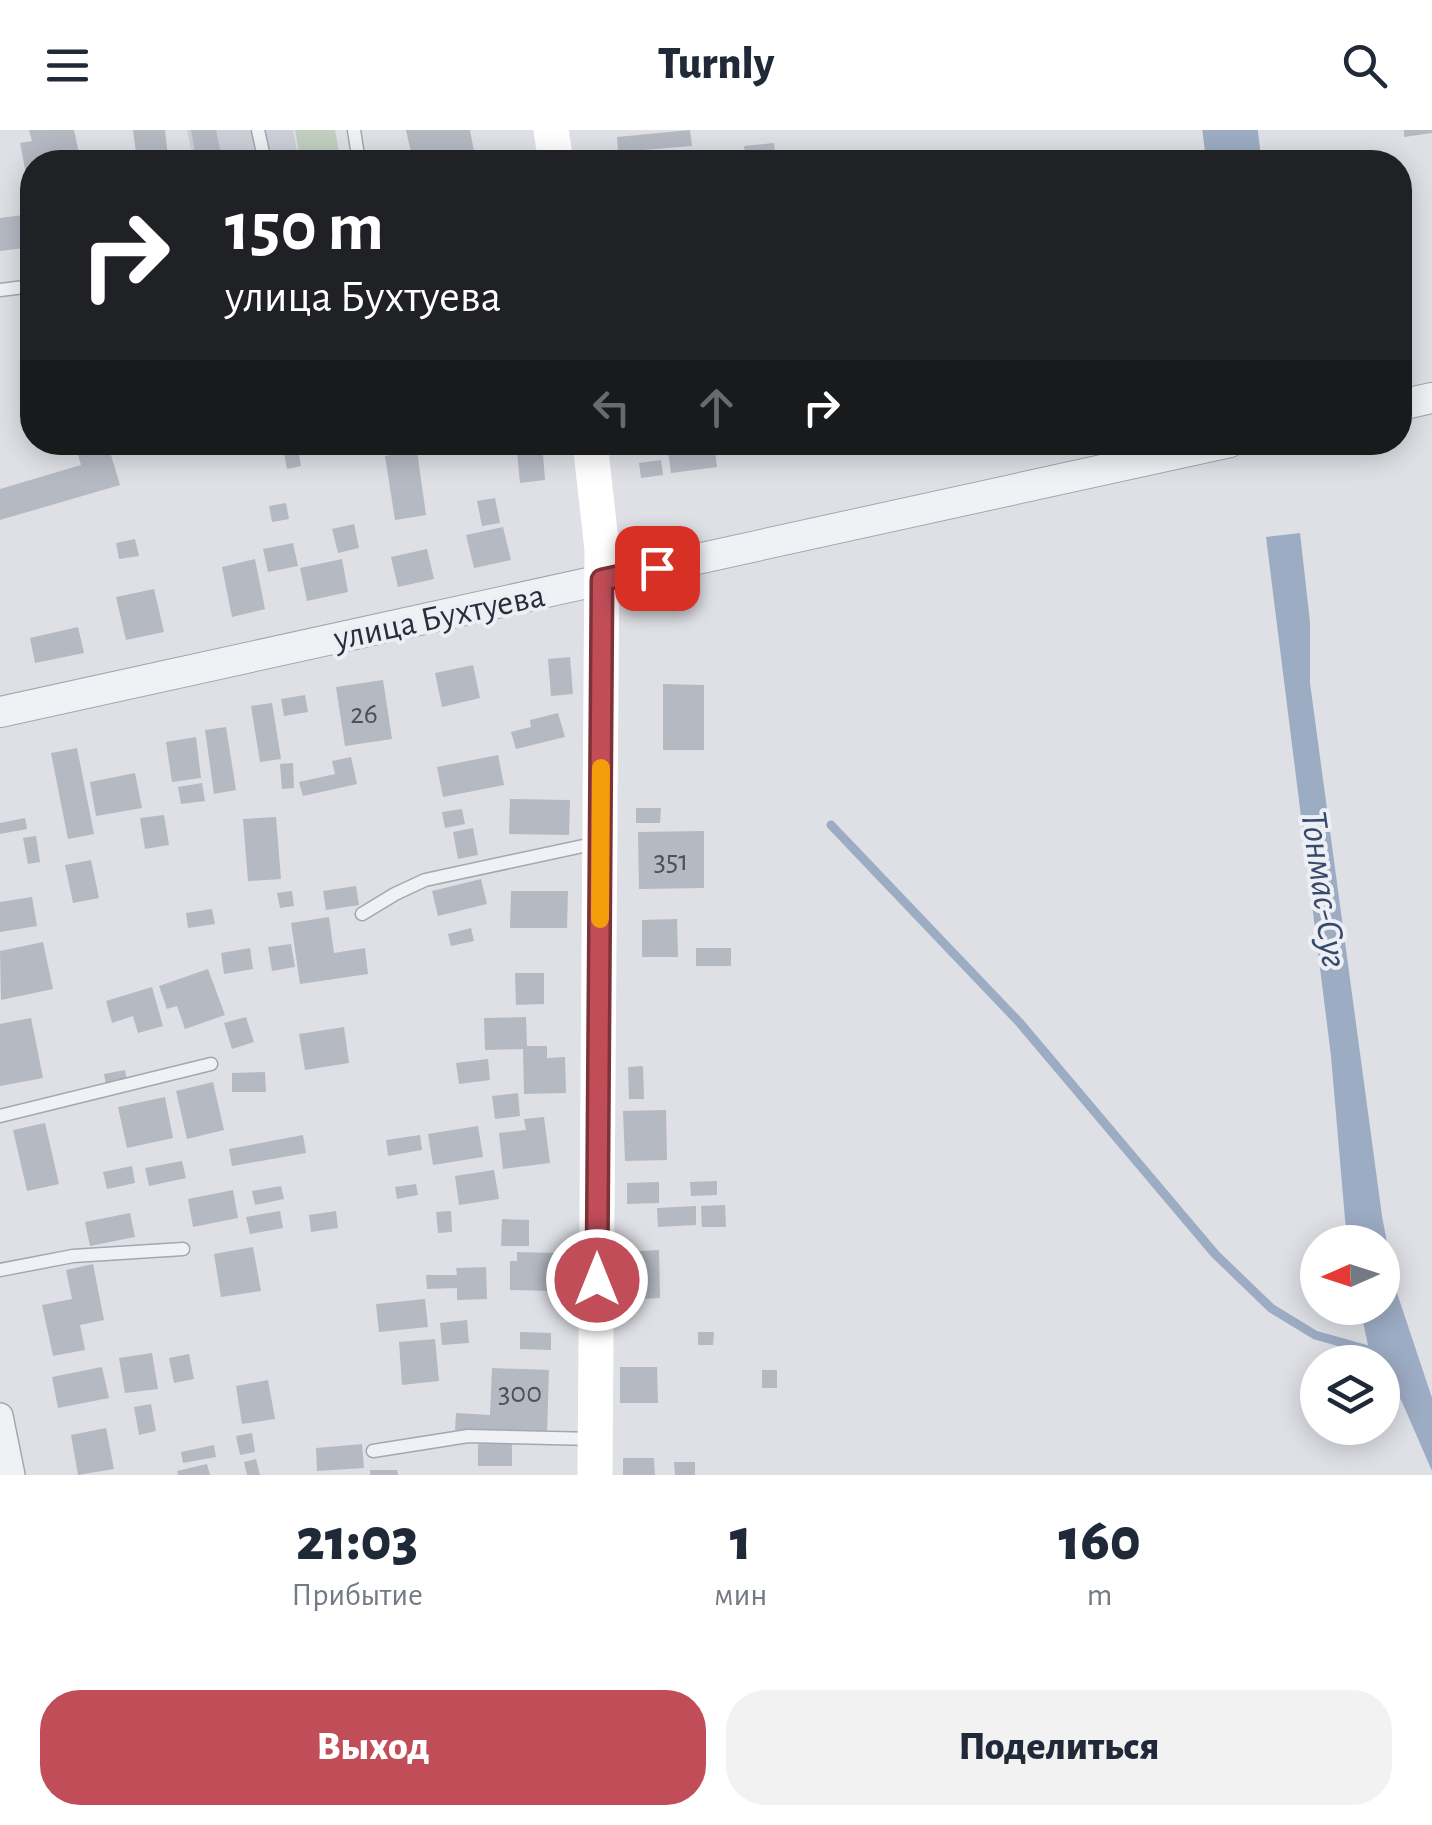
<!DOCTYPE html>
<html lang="ru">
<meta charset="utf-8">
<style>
:root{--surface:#fff;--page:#f2f2f3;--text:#1f2937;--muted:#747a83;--accent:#c04d57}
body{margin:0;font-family:"Alegreya Sans",sans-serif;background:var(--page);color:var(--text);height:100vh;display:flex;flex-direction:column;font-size:38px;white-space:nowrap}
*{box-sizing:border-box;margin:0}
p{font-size:32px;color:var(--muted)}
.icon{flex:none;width:55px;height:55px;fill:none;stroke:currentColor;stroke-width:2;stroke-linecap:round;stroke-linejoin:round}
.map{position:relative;height:1345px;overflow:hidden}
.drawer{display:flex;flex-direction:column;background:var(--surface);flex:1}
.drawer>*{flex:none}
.hud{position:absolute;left:20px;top:20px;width:1392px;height:305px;border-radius:40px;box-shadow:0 5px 25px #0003;background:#202124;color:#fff;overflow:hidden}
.needle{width:65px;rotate:267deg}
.fabs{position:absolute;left:1300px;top:1095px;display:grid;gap:20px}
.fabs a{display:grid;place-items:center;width:100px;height:100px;border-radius:50%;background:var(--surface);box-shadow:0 5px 25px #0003;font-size:50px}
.pin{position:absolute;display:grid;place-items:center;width:85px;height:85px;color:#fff;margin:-42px;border-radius:20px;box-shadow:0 5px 15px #0006}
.me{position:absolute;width:110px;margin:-55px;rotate:0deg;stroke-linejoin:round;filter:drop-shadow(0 0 8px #0008)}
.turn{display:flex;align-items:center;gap:35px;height:210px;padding:0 40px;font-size:45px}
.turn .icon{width:130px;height:130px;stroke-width:2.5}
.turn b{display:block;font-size:70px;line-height:85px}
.lanes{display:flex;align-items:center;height:95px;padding:0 40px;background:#0003;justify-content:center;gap:50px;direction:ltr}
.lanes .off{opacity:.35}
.eta{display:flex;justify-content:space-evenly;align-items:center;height:170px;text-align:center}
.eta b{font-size:60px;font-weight:800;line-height:70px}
.action{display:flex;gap:20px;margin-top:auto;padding:20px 40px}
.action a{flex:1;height:115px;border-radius:40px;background:var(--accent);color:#fff;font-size:40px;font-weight:800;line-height:115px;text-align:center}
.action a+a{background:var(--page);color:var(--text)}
header{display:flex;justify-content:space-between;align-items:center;height:130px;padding:0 40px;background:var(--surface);font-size:45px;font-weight:800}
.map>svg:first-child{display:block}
.built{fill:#cccfd7}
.green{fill:#c2cfbf}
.water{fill:#9cacc3}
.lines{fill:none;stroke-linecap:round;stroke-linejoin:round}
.stream{stroke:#9cacc3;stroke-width:9}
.river{stroke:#9cacc3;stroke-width:55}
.building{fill:#b5b9c2}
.service-casing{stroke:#a4a7af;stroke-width:15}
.minor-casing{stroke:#a4a7af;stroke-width:28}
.tertiary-casing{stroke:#a4a7af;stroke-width:32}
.service{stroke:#f0f1f5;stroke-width:12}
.minor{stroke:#f0f1f5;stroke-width:25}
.tertiary{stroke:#f0f1f5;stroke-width:30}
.secondary{stroke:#fff;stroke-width:35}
.route-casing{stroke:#7d3239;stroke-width:25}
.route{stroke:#c04d57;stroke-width:18}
.slow{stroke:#f59e0b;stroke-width:18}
.labels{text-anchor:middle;stroke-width:8;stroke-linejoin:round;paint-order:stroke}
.number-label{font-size:30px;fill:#4b515d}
.street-label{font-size:35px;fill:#282e3b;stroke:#edeff4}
.water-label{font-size:38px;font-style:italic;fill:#374a6b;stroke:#edeff4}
</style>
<header><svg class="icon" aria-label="menu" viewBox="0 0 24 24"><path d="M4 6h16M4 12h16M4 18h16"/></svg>Turnly<svg class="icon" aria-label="search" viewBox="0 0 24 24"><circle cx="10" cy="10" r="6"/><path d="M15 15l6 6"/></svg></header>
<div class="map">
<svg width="1432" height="1345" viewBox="0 0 1432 1345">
<rect width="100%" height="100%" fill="#dee0e6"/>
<!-- built -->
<path class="built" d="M187,0H293L299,32H194Z"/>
<!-- green -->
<path class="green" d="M295,0H335L341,32H301Z"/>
<!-- water -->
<path class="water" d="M1300,403L1310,492V553L1382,1086L1396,1160L1432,1268V1341L1402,1272L1383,1241L1382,1232H1377L1369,1220L1360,1178H1382V1112H1348L1345,1089L1331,926L1266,407Z"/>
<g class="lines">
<!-- stream -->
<path class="stream" d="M831,695L1019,892L1215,1124L1271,1178L1315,1205L1379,1223"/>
<!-- river -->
<path class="river" d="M1230,0L1234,32"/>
</g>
<!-- building -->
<path class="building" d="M29,0H74L81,32H32V48L27,49L20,13L32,11Z
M133,0H165L168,27L137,31Z
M191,0H216L223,32H197Z
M406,0H470L476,32H413Z
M690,0L692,16L618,22L617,7Z
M1404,0H1432V3L1404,7Z
M774,13L776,32H746L744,16Z
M32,84V117L0,121V88Z
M79,312H107L120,355L0,390V359L81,335L75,314Z
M145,312H162L163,317L146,320Z
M180,312H222V314L182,322Z
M282,312H297L301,336L287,339Z
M337,312H401V315L338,323Z
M516,312H542L545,350L520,353Z
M678,312H714L717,337L671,343L667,314Z
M417,321L426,385L395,390L385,326Z
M661,330L663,345L641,348L639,333Z
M495,368L500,393L482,396L477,371Z
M286,373L289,389L272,392L269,376Z
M354,394L359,418L338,423L332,399Z
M503,397L511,430L474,438L466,405Z
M135,409L139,426L119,429L116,413Z
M293,413L298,436L268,442L263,419Z
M427,419L434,449L398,457L391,427Z
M255,429L265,479L232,487L222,437Z
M342,429L348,462L307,471L300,438Z
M154,459L164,502L126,510L116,467Z
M78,497L84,523L35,533L30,508Z
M570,527L573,564L551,566L548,529Z
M473,535L480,568L442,577L435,543Z
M383,550L392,609L345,616L336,557Z
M663,554L704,555V620H663Z
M305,565L308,582L284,586L281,569Z
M272,573L281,629L260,632L251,576Z
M558,583L565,607L516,619L511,602L531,597L530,590Z
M226,597L236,660L214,664L205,600Z
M196,607L201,648L172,652L166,612Z
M77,618L94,704L68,709L51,623Z
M498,625L504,655L443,667L437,637Z
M351,627L357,654L303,666L299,652L335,644L332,631Z
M293,633L294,658L282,659L280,634Z
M135,643L142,678L96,686L90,652Z
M202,653L205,671L181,674L178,657Z
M510,669L570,670L569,705L509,704Z
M636,678H661L660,693H636Z
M462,679L465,694L445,698L442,682Z
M164,685L169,715L145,719L140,688Z
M276,687L281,749L248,751L243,689Z
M25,688L27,699L0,704V693Z
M473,698L478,725L458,729L453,702Z
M704,701V758L639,759L638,702Z
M36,706L40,732L28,734L23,708Z
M91,730L99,768L73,773L65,735Z
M481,749L487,774L438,786L432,761Z
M356,756L359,775L326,780L323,761Z
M292,761L294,776L280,778L277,763Z
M511,761H568L567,798H510Z
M32,767L37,796L0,802V772Z
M212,779L215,794L188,798L186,783Z
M329,787L334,823L365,818L368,844L300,854L291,793Z
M677,789L678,827H642V790Z
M471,798L474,811L451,816L448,804Z
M43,812L53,859L1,870L0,821Z
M291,814L295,837L272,841L268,817Z
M250,818L253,839L224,844L221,823Z
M696,818H731V836H696Z
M208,839L225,885L185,899L177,876L167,879L159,856Z
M515,843H544V874L516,875Z
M152,857L163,896L138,903L133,886L112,893L106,871Z
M246,887L254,912L232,919L224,893Z
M526,887L527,916H547V928L565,927L566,963L524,964L523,919L485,920L484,888Z
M31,888L43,948L0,956V894Z
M344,897L349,933L305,940L299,904Z
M488,929L490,950L459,954L456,933Z
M643,936L644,969H629L628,937Z
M125,940L127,951L106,955L104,944Z
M265,942L266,962H232V943Z
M213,952L224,1000L187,1009L176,961Z
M518,963L520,986L495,989L492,966Z
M165,967L173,1008L127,1018L118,977Z
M666,980L667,1030L625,1031L623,981Z
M544,987L550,1033L503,1039L499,1003L526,1000L524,989Z
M45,993L59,1054L27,1061L13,1000Z
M478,996L483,1027L433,1035L428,1004Z
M303,1005L306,1023L232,1036L229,1019Z
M420,1005L422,1020L388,1026L386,1010Z
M182,1031L186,1048L149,1056L145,1038Z
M132,1036L135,1053L107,1059L103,1042Z
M494,1040L499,1069L459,1075L455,1046Z
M717,1051V1065L691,1066L690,1052Z
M659,1052V1073L627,1074V1053Z
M416,1054L418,1065L397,1069L395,1057Z
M281,1056L284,1069L255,1075L252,1061Z
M233,1060L238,1088L193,1097L188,1069Z
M725,1075L726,1097H702L701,1076Z
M696,1076V1095L658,1097L657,1078Z
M280,1081L283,1098L250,1104L246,1087Z
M336,1081L338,1098L311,1102L309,1085Z
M451,1081L452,1102L438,1103L436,1082Z
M130,1083L135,1107L90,1116L85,1092Z
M502,1089L529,1090V1116H501Z
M253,1117L261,1161L221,1167L214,1124Z
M659,1120L660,1168L623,1170L621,1122Z
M517,1122L558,1123L557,1161L510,1160V1131H517Z
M93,1134L104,1190L80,1195L85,1220L53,1226L42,1175L72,1169L66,1140Z
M486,1137L487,1169L457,1170V1158L427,1159L426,1145H457L456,1138Z
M425,1169L428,1197L379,1202L376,1174Z
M467,1190L469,1213L442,1215L440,1193Z
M520,1202L551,1203V1220L520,1219Z
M698,1202H714L713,1215H698Z
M435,1209L439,1251L402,1255L399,1212Z
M152,1223L158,1259L125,1263L119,1228Z
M189,1224L194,1249L174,1253L169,1228Z
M102,1237L109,1268L58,1278L52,1247Z
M620,1237H657L658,1273H620Z
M492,1238L549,1240L547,1303L455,1300L456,1283L490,1285Z
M762,1240H777V1258H762Z
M268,1250L275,1289L242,1294L236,1256Z
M151,1274L156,1301L139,1305L134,1277Z
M106,1298L114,1339L78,1345L71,1305Z
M252,1303L255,1322L240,1325L236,1306Z
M362,1314L364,1338L317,1341L316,1318Z
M478,1314H512V1336H478Z
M214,1315L216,1327L183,1333L181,1322Z
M623,1328H654L655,1345H623Z
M256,1329L260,1345H247L244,1332Z
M674,1332H695V1345H675Z
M207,1334L210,1345H178L177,1341Z
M370,1340H397L398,1345H370Z"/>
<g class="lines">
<defs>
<path id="service" d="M258,0L265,32
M354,0L359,32
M0,160L32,156
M362,784L395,764L425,750L597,713
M0,986L211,934
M0,1140L73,1126L183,1119
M373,1321L468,1306L595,1309"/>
<path id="minor" d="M0,1286L12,1345"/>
<path id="tertiary" d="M1400,275L1432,268
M0,582L1230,312"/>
</defs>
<!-- service casing -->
<use href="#service" class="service-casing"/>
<!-- minor casing -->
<use href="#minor" class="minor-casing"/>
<!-- tertiary casing -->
<use href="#tertiary" class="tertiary-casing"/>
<!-- service -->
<use href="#service" class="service"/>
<!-- minor -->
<use href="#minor" class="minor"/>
<!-- tertiary -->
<use href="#tertiary" class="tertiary"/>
<!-- secondary -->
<path class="secondary" d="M551,0L556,32
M590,312L602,420L595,1345"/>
</g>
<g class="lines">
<defs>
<path id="route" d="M597,1150L602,450L657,438"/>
</defs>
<!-- route casing -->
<use href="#route" class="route-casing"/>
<!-- route -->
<use href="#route" class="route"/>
<!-- slow -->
<path class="slow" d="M600,789L601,638"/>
</g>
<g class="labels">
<!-- number labels -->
<g class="number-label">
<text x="364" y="593">26</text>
<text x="671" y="740">351</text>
<text x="520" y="1272">300</text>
</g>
<!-- street labels -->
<g class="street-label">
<text transform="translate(439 486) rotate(-12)" y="12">улица Бухтуева</text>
</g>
<!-- water labels -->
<g class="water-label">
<text transform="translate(1325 759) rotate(82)" y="13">Тонмас-Суг</text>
</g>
</g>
</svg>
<div class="fabs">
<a><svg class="needle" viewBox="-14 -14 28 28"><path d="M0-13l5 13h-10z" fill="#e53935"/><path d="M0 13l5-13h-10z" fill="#747a83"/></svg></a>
<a><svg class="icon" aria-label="layers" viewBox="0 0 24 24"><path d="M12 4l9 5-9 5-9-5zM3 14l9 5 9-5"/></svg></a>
</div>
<div class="pin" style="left:657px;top:438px;background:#d93025"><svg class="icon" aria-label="arrive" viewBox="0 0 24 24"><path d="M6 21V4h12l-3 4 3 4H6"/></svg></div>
<svg class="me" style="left:597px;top:1150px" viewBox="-20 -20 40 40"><circle r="17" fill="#c04d57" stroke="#fff" stroke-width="3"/><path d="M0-11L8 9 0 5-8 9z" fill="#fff"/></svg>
<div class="hud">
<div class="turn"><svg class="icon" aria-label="right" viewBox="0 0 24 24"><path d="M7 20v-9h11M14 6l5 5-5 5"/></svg><div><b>150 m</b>улица Бухтуева</div></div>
<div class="lanes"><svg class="icon off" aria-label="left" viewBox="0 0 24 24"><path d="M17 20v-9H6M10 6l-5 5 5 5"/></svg><svg class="icon off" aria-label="ahead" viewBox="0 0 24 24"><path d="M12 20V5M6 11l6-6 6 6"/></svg><svg class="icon" aria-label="right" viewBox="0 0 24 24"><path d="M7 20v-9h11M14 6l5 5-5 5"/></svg></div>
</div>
</div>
<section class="drawer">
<div class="eta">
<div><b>21:03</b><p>Прибытие</p></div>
<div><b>1</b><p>мин</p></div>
<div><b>160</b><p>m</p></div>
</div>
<div class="action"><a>Выход</a><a>Поделиться</a></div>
</section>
